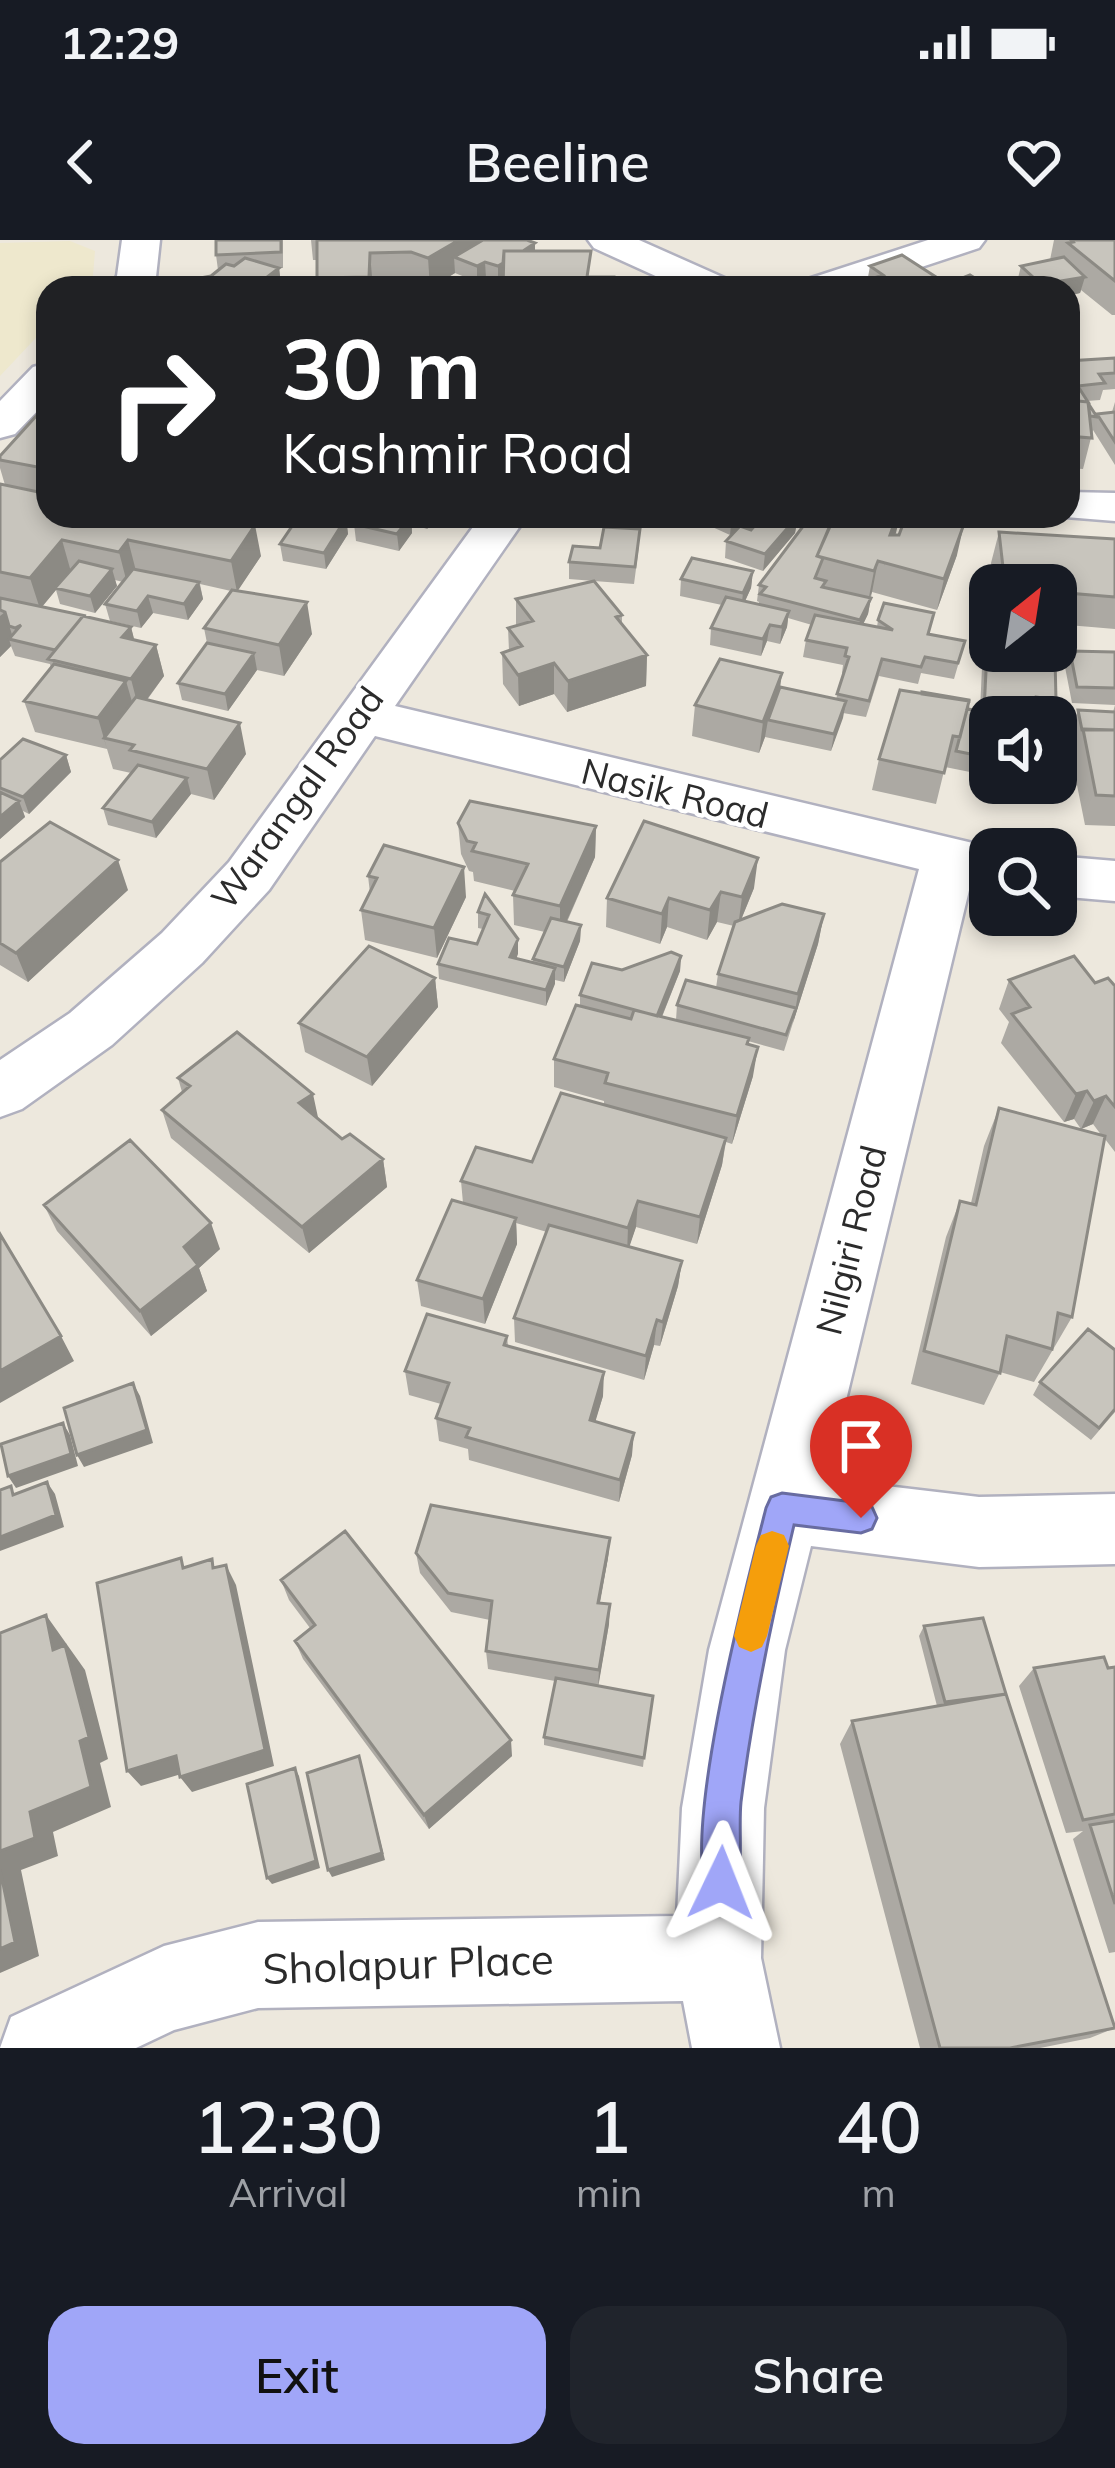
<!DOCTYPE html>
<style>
:root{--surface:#171b24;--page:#20242c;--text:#f1f3f6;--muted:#9ea1a6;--accent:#a0a6f8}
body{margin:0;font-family:Mulish,sans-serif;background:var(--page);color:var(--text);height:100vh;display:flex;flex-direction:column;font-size:45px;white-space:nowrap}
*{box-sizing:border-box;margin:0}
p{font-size:39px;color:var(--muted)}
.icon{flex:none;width:66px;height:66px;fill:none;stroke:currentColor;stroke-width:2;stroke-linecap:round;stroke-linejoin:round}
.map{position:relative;height:1808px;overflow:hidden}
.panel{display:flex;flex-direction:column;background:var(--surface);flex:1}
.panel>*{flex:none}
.hud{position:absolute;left:36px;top:36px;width:1044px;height:252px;border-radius:36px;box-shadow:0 6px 18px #0003;background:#202124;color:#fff;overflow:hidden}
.needle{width:78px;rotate:30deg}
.tools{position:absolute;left:969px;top:324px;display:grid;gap:24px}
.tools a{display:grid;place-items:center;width:108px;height:108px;border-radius:24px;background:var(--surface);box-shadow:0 6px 18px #0003;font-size:60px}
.pin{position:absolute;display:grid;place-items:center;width:102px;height:102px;color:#fff;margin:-123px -51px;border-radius:50% 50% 50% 0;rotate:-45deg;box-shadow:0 0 12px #0007}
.pin .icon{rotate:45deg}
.me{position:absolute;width:132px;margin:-66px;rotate:2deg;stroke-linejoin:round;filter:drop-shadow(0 0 9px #0008)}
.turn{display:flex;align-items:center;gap:42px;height:252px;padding:0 48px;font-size:54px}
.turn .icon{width:156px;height:156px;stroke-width:2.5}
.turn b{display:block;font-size:84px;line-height:102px}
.eta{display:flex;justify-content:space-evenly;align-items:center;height:204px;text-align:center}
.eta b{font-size:72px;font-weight:600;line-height:84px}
.cta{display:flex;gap:24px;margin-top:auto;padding:24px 48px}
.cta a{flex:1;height:138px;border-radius:36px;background:var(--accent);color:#111;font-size:48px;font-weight:600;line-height:138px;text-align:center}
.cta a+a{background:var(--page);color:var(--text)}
.status{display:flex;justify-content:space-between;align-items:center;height:84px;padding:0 60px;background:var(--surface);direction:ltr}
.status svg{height:33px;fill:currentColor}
header{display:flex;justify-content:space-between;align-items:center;height:156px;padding:0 48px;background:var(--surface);font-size:54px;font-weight:600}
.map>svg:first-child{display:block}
.education{fill:#eee8cd}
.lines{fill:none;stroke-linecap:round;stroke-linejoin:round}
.minor-casing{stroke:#b1b1bf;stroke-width:5}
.minor{fill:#fff;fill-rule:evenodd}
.wall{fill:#aca9a3}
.shaded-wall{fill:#8c8a84}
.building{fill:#c8c5bd;stroke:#8c8a84;stroke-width:3}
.route{fill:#a0a6f8;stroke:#686ca1;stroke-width:3}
.slow{fill:#f59e0b}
.labels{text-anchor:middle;stroke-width:9;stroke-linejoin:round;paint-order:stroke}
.street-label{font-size:36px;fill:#2b2b2b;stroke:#fff}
.near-street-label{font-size:42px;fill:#2b2b2b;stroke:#fff}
</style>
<div class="status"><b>12:29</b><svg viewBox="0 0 49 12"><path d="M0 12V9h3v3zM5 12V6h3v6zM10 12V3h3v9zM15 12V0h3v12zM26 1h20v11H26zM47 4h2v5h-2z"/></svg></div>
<header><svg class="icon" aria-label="back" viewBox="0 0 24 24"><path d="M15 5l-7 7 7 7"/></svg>Beeline<svg class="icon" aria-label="heart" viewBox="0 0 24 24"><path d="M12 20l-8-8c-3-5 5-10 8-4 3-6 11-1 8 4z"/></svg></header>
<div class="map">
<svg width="1115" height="1808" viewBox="0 0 1115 1808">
<rect width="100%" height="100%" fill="#ede8dd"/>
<!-- education -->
<path class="education" d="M70,1L95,11L93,36L82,48H48V85L0,136V3Z"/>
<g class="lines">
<defs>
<path id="minor" d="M122,0H160L156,37L148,48H108L117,36Z
M588,0H639L729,40L735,48H682L594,8Z
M928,0H985L979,8L858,48H799L805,40Z
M48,123V160L15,194L0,198V161L33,127Z
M1068,252L1115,253V281L1053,276H1068Z
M481,276H527L395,466L998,609H990V645L971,642L827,1239L979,1257L1115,1254V1324L979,1327L811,1306L785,1410L764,1568L761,1718L780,1808H692L683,1761L258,1768L174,1790L136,1808H0L11,1777L164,1706L258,1682L677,1676L682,1568L709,1410L919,629L375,496L269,650L202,723L112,805L22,869L0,877V820L70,773L162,693L229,622Z
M1056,616L1115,621V661L1056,656Z"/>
</defs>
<!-- minor casing -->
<use href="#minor" class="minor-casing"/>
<!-- minor -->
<use href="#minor" class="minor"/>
</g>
<!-- wall -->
<path class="wall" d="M216,0H283V28H279L281,44L276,48H180L211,36L218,30L216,15Z
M311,0L535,3V11L498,43L486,38L477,42L455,33L431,48L413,42L373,43V48H318L317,20H313Z
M1054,0H1115V75H1112L1081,50L1080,53L1068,55V48H1024L1017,42L1021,26L1050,20Z
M870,26L947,44L991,48H866Z
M1115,118V149L1103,150L1100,160L1087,161L1096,176L1097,174L1112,172L1115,162V225L1093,190L1083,229L1068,228V121Z
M48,163V276L261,316L237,351L312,394L284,436L257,430L228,471L182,460L178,443L207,403L204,388L231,351L200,344L203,359L188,380L153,373L141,388L110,381L105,364L123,342L115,340L117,346L95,373L60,364L56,350L42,367L131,387L134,400L156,405L164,436L147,460L246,514L214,560L191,554L156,598L108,585L103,568L131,533L113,529L107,509L35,492L24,461L51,428L50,424L15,416L11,406L0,417V244L5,245L0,228V216Z
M361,276H437L427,289L412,284V293L399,311L356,301L354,284Z
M688,276H754L741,286L751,290L798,276L795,293L763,331L725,318L726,301L736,291L730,295Z
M906,276H942L941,279L957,315L937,370L872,352L868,374L863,384L877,387L878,380L929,394L965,401L954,439L921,433L918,444L879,436L866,477L843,473L831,511L765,497L759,513L692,496L695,465L780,447L836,459L844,433H842L843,425L803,417L806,400L812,385L788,378L787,387L780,404L767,401L761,416L710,405L711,388L722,365L680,356L681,339L753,331L751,348L745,361L759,364V362L757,361L759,345L832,282L899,295Z
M346,278L348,294L326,329L283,321L280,304Z
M999,292L1115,299V389L1056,384V345H993L991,323Z
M639,306L634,344L594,341L622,375V384L647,415L646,446L567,472L554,454L519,466L503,444L502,413L509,411L508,388L516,386V359L594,341L569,339V322L600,308Z
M975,367L990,369V411H1050L1048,417L1056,460L1051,476L1033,474L990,477V536L945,527L936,564L872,550L879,519L967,469L980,471L982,427L985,416L972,415L971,384Z
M1070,411L1115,412V586L1085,585L1072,520L1077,505L1072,487L1078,470L1113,472L1115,465L1072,463L1065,427Z
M66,515L71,532L29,574L23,571L25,577L0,599V520Z
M458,583L596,586L595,617L567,682L581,685L580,701L564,742L555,740L546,766L439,739L438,724L477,704L483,689L478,688V672L485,654L518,699L516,719L533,723V719L545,692L514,685L513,655L515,651L474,641L473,632L469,631L461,614Z
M0,622L128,650L28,742L0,725Z
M368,636L466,657L437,718L365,700L361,670L370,653Z
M754,648L741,680L824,674L818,704L784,811L748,801L753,836L732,904L726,902L722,925L697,1004L636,987L629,1006L682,1021L678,1046L660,1106L654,1105L644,1140L515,1102L514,1078L547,992L516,983L517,1004L485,1084L421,1066L417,1040L463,963L461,941L532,922L604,865V861L554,847V819L580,766V755L622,730L681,716L680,731L662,777L676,780L677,765L716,748L718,734L734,686L717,682L707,700L667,687L660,704L606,687L607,658Z
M435,738L438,767L372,846L305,812L299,783Z
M1009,740L1095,743L1115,746V912L1105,899L1072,1077L1034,1142L1000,1132L984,1165L911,1144L946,997L960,961L971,963L984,906L999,868L1102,896L1093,884L1081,889L1074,879L1064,882L1001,803L1009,782L999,769Z
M178,838L342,899L383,919L387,947L309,1013L171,898L162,870L182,852Z
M44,965L220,1009L199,1028L207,1051L151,1096L57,991Z
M507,1096L508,1106L603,1156L595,1181L632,1215L619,1262L469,1220L468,1209L439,1201L436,1178L441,1164L409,1155L405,1131Z
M1115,1110V1172L1091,1200L1033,1155L1040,1142Z
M610,1298L608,1318L600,1363L609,1384L598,1446L644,1518L643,1527L544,1505V1497L555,1441L488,1429L486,1411L490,1380L451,1372L420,1333L416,1313Z
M281,1340L512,1516L429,1589L303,1419L295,1401L310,1388L289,1360Z
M924,1386L1006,1454L1115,1788L1090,1798L1040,1808H920L840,1504L852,1481L937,1466L919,1396Z
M1115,1427V1712L1109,1713L1073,1599L1083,1591L1066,1593L1019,1446L1034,1428Z"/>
<!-- shaded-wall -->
<path class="shaded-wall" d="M459,0H500L454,17L455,33L430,48L428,18Z
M535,3V19L498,43V26Z
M370,13L373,48H370L369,37Z
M485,22L486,38L477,42V26Z
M279,28L281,44L276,48H253Z
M1085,37L1080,53L1068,56V48L1061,41Z
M411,276L412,293L399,311L397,294Z
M426,276H437L427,289Z
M732,276H754L730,295Z
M798,276L795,293L763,331L765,314Z
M897,276H900L896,293L884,326L890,295Z
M346,278L348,294L326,329L324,313Z
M964,284L957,315L937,370L944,339Z
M255,285L261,316L237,352L231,321Z
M62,300L71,332L40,369L30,338Z
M128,300L136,331L127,343L119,312Z
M878,321L872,352L868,362L874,331Z
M112,329L117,346L95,373L90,356Z
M753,331L751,348L741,370L743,353Z
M199,342L203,359L188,380L184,364Z
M148,356L153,373L141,388L137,371Z
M871,358L868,374L857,397L860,380Z
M307,362L312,394L284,436L279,405Z
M789,371L787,387L780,404L782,387Z
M5,372L14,401L9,399L11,406L0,417V376Z
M770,385L767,401L761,416L763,399Z
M131,387L139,418L122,397Z
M156,405L164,436L139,470L131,439Z
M254,413L257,430L228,471L225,454Z
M647,415L646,446L567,472L568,441Z
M554,423V454L519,466L518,435Z
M782,433L778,464L768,480L765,497L759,513L763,482Z
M126,441L135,472L104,498L107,509L98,478Z
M846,461L843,478L831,511L834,494Z
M240,483L246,514L214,560L207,529Z
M66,515L71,532L29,574L23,557Z
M187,538L191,554L156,598L152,582Z
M19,561L25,577L0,599V577Z
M596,586L595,617L560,696V666Z
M758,618L754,648L738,687L742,657Z
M118,620L128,650L28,742L16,713Z
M464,627L466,657L437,718L434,688Z
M721,652L717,682L707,700L710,670Z
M669,658L667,687L660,704L662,674Z
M824,674L818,704L793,783L798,754Z
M581,685L580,701L564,742V727Z
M518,699V714L511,733L510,717Z
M681,716L680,731L656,791L657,776Z
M555,728V744L546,766V750Z
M435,738L438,767L372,846L367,817Z
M758,807L753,836L732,904L737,876Z
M1087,851L1074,879L1064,882L1076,854Z
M313,854L319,882L299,863Z
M1106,856L1093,884L1081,889L1094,861Z
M726,898L722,925L697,1004L700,977Z
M383,919L387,947L309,1013L302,987Z
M638,961L636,987L627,1014L628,988Z
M516,978L517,1004L485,1084L483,1059Z
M211,983L220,1009L199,1028L207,1051L151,1096L140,1071L184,1007Z
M682,1021L678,1046L660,1106L663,1082Z
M657,1080L654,1105L644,1140L646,1116Z
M61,1096L74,1121L0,1163V1131Z
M604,1132L603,1156L589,1203L590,1180Z
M133,1143L140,1156L153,1203L84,1227L77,1215Z
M63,1183L70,1195L78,1226L16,1248L8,1236Z
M634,1193L632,1215L619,1262L620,1240Z
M47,1242L55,1254L64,1287L0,1311V1297Z
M610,1298L608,1318L596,1382L598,1363Z
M226,1325L236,1345L274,1526L192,1552L180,1537Z
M610,1364L609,1384L598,1448L599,1430Z
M46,1375L85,1430L108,1519L100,1523L111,1567L53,1592L58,1616L21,1630L39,1716L0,1733V1611L30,1572L53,1410Z
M511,1500L512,1516L429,1589L424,1575Z
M176,1516L188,1532L141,1546L127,1531Z
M359,1516L385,1620L332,1637L328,1630Z
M295,1528L299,1536L320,1628L272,1644L267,1638Z"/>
<!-- building -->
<path class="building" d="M216,0H281V12L216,15Z
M317,0H459L428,18L411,12L370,13L369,37L317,38Z
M483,0H527L535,3L523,11H504L503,23L498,26L485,22L477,26L454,17Z
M1071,0H1115V41L1068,3L1073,2Z
M504,11H591L587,37H614V48H503Z
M902,15L953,48H881L868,40L883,35L870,26Z
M1064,17L1085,37L1061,41L1070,49L1045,48L1021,26Z
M245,18L279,28L253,48H180L190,40L211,36L226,24L234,26Z
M970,35L991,48H953L947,44Z
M1115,118V133L1099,134L1105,143L1078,146L1068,128V121Z
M1068,137L1079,148L1088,162L1068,160Z
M1068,160L1088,162L1092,198L1068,196Z
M48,163V229L0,220V216Z
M1088,163L1097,177L1090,176Z
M1115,172V202L1097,174Z
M0,244L48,254V276H210L255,285L231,321L128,300L119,312L62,300L30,338L0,332Z
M299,276H337L346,278L324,313L280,304Z
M361,276H411L397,294L354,284Z
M763,276H798L765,314L726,301L740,286L751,290Z
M834,276H897L890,295H899L906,276H940L939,279L964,284L944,339L878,321L874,331L817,316Z
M810,277L832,282L817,316L823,318L815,338L826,341L822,347L871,358L860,380L760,354L766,347L759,345Z
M604,287L640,289L635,327L569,322L573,306L600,308Z
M999,292L1115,299V357L1056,352V345H1005Z
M692,318L753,331L743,353L681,339Z
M79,321L112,329L90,356L55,348Z
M133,329L199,342L184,364L148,356L137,371L105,364Z
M594,341L622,375L616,377L647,415L568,441L554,423L518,435L502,413L522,406L508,388L533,381L516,359Z
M232,350L307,362L279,405L204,388Z
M726,357L789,371L782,387L770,385L763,399L711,388Z
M0,358L86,376H83L55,410L9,399L21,385L15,388L9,386L5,372L0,370Z
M884,363L934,373L928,394L965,401L958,423L925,417L921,427L882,419L869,461L837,454L849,417L845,416L847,408L806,400L815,375L893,390L878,380Z
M975,367L990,369V399L976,398Z
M83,376L131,387L122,397L156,405L131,439L48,419Z
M207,403L254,413L225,454L178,443Z
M987,411L1055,418L1056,460L1036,457L1032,477H990V518L956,511L968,466L967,469L984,471Z
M1070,411L1115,412V448L1077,447Z
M720,419L782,433L763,482L695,465Z
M54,424L126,441L98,478L24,461Z
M780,447L846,461L834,494L768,480Z
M900,450L969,461L960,497L953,496L944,533L879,519Z
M922,452L969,460V461L922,454Z
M136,457L240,483L207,529L130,510L134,505L104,498Z
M1078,470L1115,472V490H1082Z
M1083,489L1115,490V556L1096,555Z
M23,499L66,515L23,557L0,548V520Z
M138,525L187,538L152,582L103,568Z
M0,552L19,561L0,577Z
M470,561L596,586L560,666L513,655L528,624L472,611L476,603L467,601L458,583Z
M644,581L758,618L742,657L721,652L710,670L669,658L662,674L607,658Z
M50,582L118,620L16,713L0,703V622Z
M384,605L464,627L434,688L361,670L377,638L368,636Z
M485,654L518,699L510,717L555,728L546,750L438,724L449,698L477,704L489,675L478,672Z
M782,664L824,674L798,754L718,734L735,682Z
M551,678L581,685L564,727L533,719Z
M369,706L435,738L367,817L299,783Z
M671,712L681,716L657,776L580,755L592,723L622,730Z
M1074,716L1095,743L1108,738L1115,746V867L1106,856L1094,861L1087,851L1076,854L1012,774L1030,767L1009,740Z
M686,740L796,768L786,795L677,765Z
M576,765L631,779L634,770L749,798L747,804L758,807L737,876L605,843L608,833L554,819Z
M237,792L313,854L299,863L342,899L350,894L383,919L302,987L162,870L190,846L178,838Z
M561,853L726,898L700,977L638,961L628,988L461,941L476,907L532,922Z
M999,868L1105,896L1072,1077L1058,1073L1052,1109L1007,1096L1000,1133L924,1111L960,961L976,965Z
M130,900L211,983L184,1007L198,1025L140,1071L44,965Z
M452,960L516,978L483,1059L417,1040Z
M549,985L682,1021L663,1082L657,1080L646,1116L514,1078Z
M0,994L61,1096L0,1131Z
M427,1074L507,1096L504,1105L604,1132L590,1180L634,1193L620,1240L466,1197L470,1188L436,1178L449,1143L405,1131Z
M1088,1089L1115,1110V1169L1099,1188L1040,1142Z
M133,1143L147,1190L77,1215L64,1168Z
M63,1183L71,1214L8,1236L1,1204Z
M47,1242L56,1275L0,1297V1250L11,1246L13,1255Z
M431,1265L610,1298L598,1363L610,1364L599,1430L486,1411L492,1361L448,1353L416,1313Z
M345,1291L511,1500L424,1575L295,1401L315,1385L281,1340Z
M181,1318L183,1328L212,1319L213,1328L226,1325L265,1510L180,1537L176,1516L127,1531L97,1343Z
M46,1375L53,1410L65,1405L89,1497L80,1501L91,1547L30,1572L35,1598L0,1611V1393Z
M983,1378L1006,1454L945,1462L924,1386Z
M1104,1417L1108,1428L1115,1427V1574L1083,1580L1034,1428Z
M556,1438L653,1456L644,1518L544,1497Z
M1006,1454L1115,1788L1010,1808H940L852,1481Z
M359,1516L382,1613L328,1630L307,1533Z
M295,1528L316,1621L267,1638L247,1544Z
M1115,1581V1664L1090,1585Z
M0,1629L15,1702L0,1709Z"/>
<!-- route -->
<path class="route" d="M782,1253L861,1263L872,1267L877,1278L872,1289L861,1293L794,1285C772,1377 753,1468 741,1562C738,1593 745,1627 733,1656L721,1661L708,1656C681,1592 747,1343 766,1268L771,1257Z"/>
<!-- slow -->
<path class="slow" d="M772,1291L784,1295L789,1306L767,1396L762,1407L751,1412L739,1407L734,1396L756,1306L761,1295Z"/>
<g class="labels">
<!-- street labels -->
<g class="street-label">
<text transform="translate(675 553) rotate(14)" y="13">Nasik Road</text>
<text transform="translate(297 558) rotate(-54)" y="13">Warangal Road</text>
<text transform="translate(851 1000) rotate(-76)" y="13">Nilgiri Road</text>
</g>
<!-- near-street labels -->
<g class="near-street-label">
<text transform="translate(408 1724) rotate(-2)" y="15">Sholapur Place</text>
</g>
</g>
</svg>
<div class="tools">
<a><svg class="needle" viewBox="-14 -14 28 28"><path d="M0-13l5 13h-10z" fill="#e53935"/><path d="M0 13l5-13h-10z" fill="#9ea1a6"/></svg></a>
<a><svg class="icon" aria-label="sound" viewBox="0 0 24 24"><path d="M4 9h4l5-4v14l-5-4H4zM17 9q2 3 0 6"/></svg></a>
<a><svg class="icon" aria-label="search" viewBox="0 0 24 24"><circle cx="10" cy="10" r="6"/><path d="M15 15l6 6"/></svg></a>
</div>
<div class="pin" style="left:861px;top:1278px;background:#d93025"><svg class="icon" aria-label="arrive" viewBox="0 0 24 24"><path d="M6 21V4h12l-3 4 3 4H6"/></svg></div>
<svg class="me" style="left:721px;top:1643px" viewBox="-20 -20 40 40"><path d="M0-17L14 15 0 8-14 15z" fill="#a0a6f8" stroke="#fff" stroke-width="4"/></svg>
<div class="hud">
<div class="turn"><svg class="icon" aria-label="right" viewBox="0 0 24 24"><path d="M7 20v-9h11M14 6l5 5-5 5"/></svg><div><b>30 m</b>Kashmir Road</div></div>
</div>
</div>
<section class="panel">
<div class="eta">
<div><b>12:30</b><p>Arrival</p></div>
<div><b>1</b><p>min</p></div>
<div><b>40</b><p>m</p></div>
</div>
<div class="cta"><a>Exit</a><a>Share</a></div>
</section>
